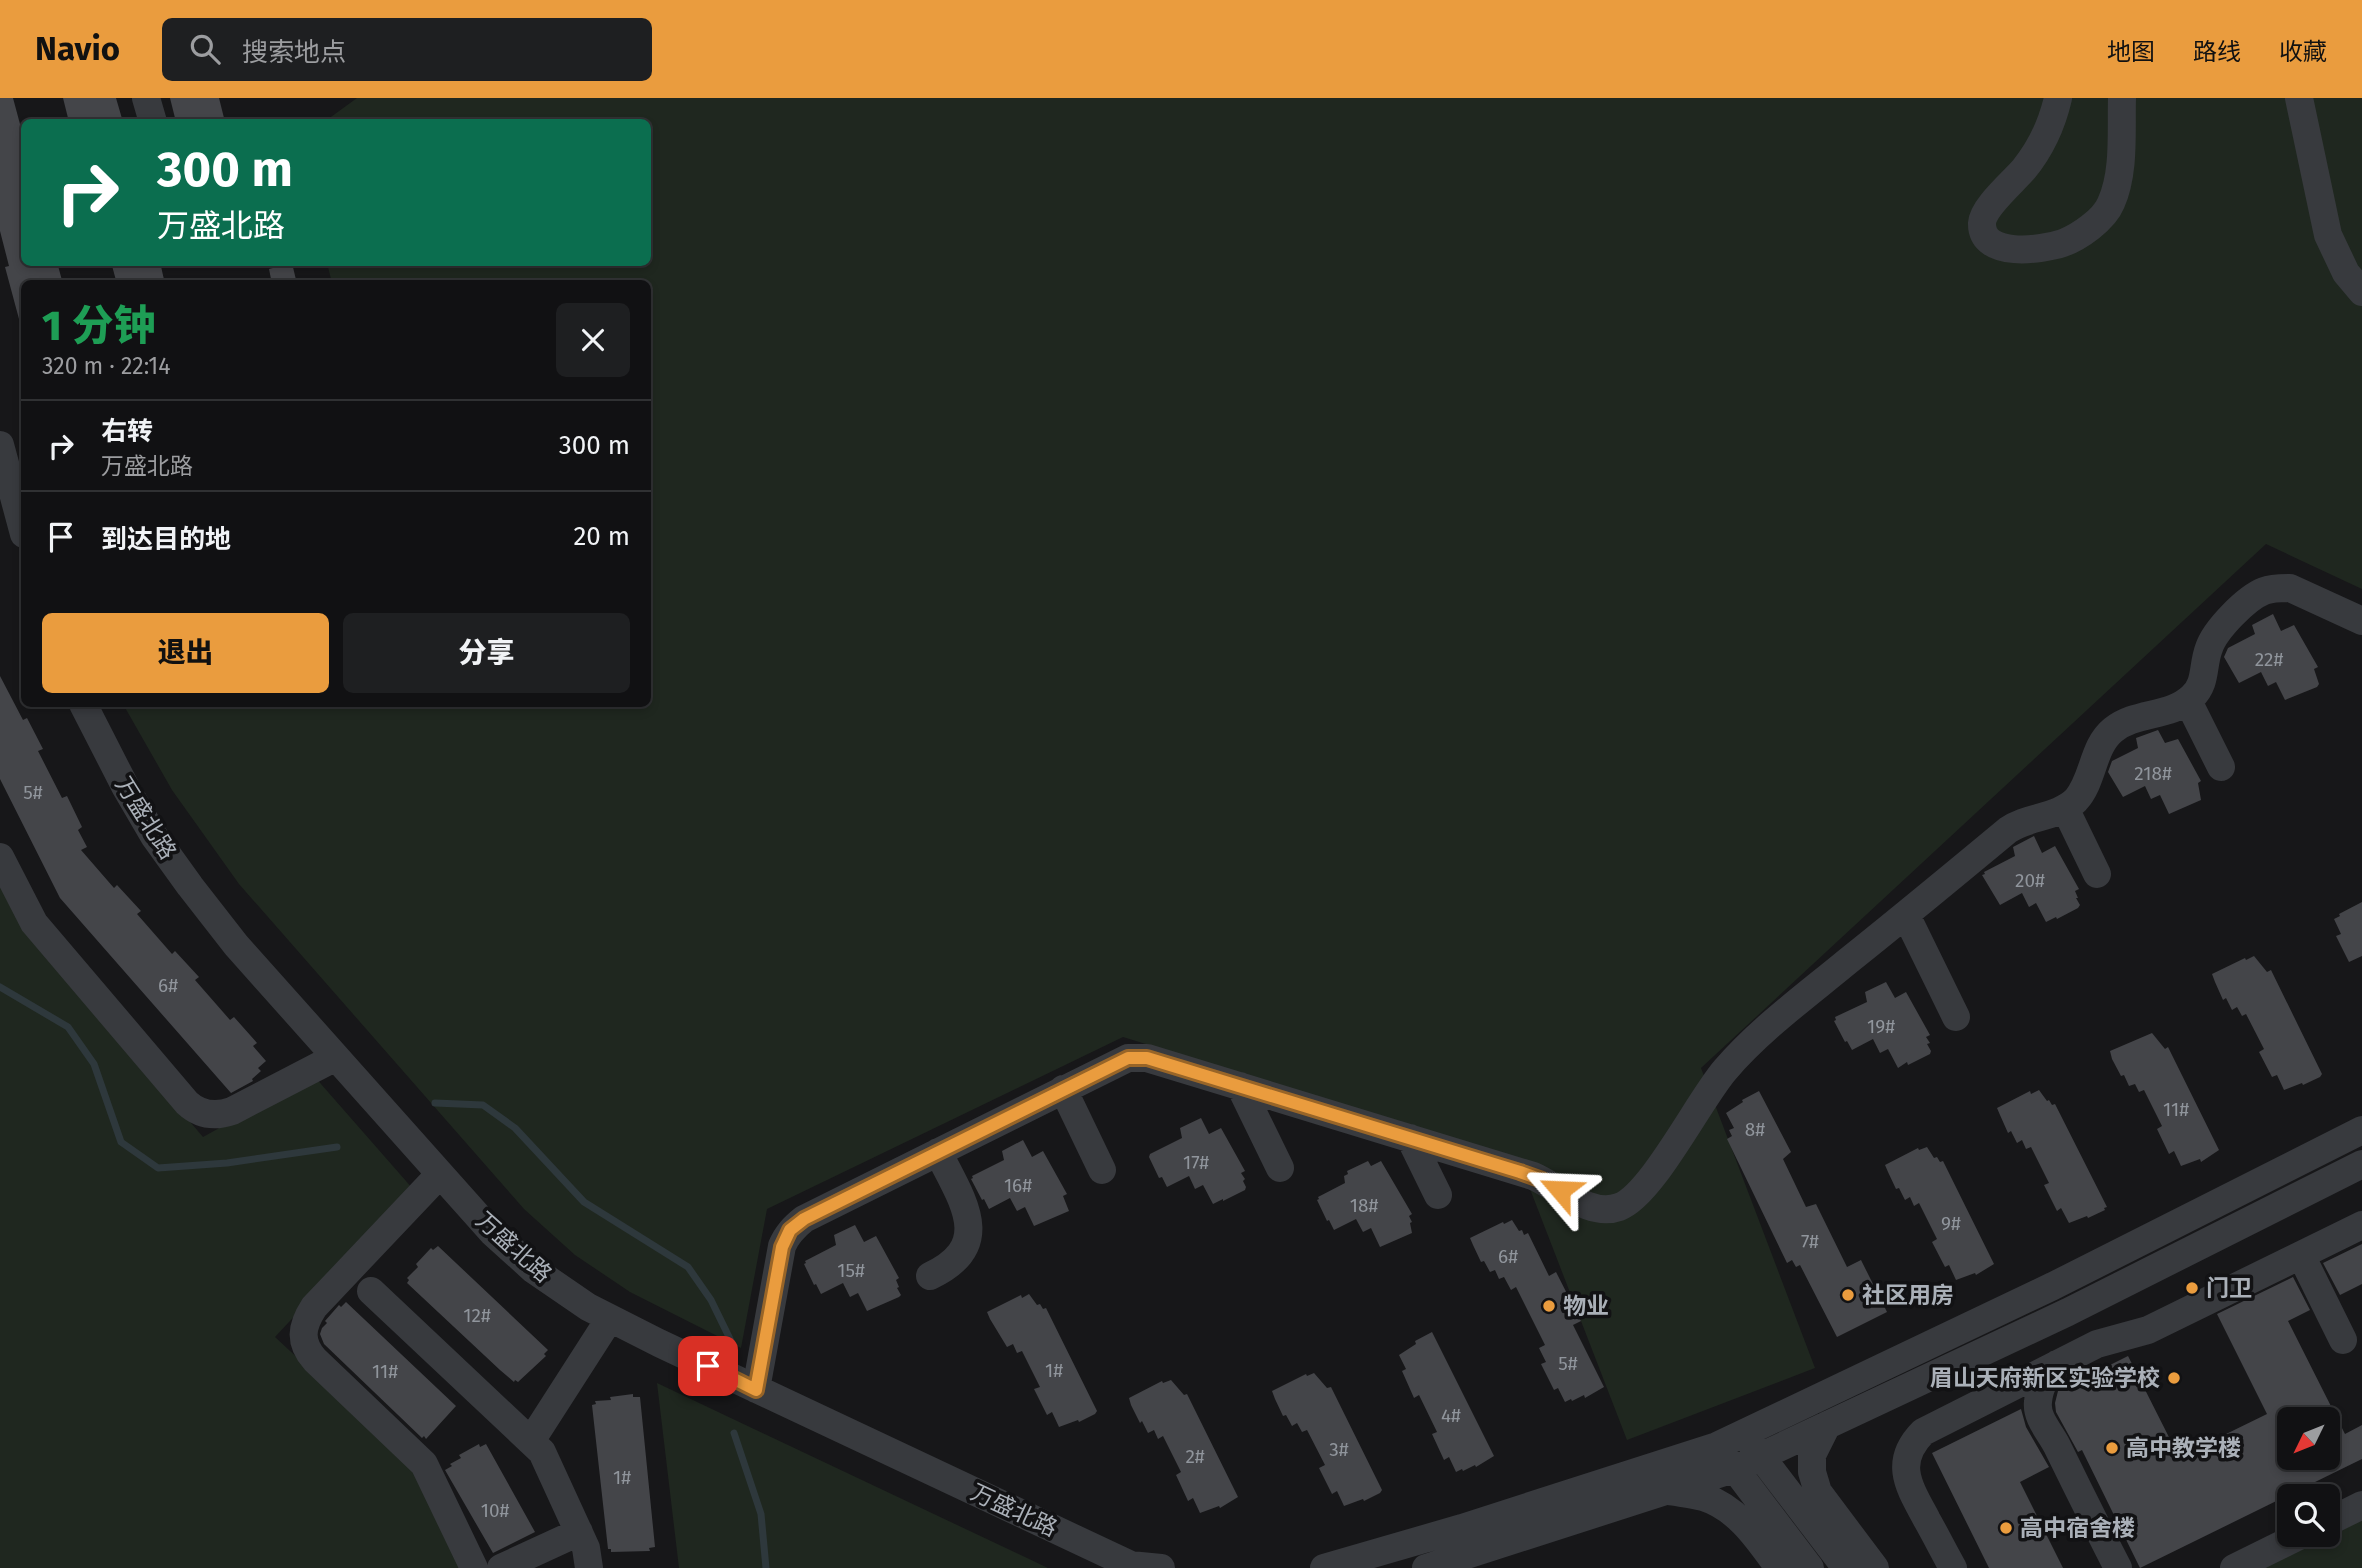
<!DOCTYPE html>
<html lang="zh">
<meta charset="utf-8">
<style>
:root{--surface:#111113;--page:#1e1f21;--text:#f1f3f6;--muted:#9c9da0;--line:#303133;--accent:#ea9c3e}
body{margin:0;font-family:"Fira Sans","Noto Sans SC",sans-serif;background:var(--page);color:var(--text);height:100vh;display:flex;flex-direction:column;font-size:26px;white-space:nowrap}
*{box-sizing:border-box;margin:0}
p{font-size:23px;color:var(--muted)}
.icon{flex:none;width:38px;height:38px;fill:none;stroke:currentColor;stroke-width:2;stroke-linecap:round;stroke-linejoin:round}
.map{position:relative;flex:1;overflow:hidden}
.drawer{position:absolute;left:21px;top:182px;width:630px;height:427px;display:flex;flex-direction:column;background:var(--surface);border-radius:10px;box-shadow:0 4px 10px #0003,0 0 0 2px var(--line)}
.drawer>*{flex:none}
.top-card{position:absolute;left:21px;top:21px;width:630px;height:147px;border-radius:10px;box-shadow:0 4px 10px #0003,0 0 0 2px var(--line);background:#0b6e4f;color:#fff;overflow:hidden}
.needle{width:46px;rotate:227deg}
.fabs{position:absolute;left:2277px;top:1309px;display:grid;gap:14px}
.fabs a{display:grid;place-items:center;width:63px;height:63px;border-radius:10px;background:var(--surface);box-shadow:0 4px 10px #0003,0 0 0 2px var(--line);font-size:35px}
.pin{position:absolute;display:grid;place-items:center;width:60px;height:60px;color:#fff;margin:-30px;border-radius:14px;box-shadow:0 4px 10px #0006}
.me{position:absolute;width:77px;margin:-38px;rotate:296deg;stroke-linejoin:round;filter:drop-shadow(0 0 5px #0008)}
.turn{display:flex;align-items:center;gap:24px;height:147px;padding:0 21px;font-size:32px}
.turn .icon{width:91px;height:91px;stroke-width:2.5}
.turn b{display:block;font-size:49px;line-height:60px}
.round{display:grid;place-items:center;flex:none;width:74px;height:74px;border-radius:10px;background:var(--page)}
.headline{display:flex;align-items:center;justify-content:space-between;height:119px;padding:0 21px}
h1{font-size:42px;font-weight:800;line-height:52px;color:#1e9e55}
.primary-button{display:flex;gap:14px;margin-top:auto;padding:14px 21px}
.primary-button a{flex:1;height:80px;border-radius:10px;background:var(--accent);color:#111;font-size:28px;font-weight:800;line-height:80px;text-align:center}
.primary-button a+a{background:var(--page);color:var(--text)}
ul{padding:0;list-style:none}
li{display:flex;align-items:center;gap:21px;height:91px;padding:0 21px;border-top:2px solid var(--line)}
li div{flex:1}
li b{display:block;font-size:26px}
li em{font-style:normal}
header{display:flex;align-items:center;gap:42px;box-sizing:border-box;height:98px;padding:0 35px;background:var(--accent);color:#111}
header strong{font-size:33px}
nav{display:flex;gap:38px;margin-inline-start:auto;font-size:24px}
.search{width:490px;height:63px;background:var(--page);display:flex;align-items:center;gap:18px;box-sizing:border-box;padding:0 24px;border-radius:10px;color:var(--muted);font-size:26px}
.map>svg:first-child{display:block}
.green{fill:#1f271f}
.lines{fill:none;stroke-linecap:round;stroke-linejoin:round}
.stream{stroke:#2e383c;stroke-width:7}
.building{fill:#444549;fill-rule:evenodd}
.minor{stroke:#383a3e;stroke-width:28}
.route-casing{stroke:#986528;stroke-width:18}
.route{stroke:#ea9c3e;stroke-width:12}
.poi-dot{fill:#ea9c3e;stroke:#121214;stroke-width:2.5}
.labels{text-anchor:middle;stroke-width:7;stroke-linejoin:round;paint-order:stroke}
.number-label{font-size:19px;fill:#90959c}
.street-label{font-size:23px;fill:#aab0b8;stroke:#121214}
.poi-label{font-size:23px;font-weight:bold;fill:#aab0b8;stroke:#121214;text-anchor:start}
</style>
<header>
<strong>Navio</strong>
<div class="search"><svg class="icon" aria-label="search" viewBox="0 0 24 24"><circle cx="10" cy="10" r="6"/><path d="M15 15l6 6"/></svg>搜索地点</div>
<nav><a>地图</a><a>路线</a><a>收藏</a></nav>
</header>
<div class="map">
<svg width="2362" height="1470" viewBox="0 0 2362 1470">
<rect width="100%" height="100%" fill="#171719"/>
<!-- green -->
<path class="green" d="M357,0H2362V491L2266,446L1701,970L1815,1270L1627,1342L1518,1060L1123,939L767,1111L741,1250L630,1194L575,1157L524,1111L239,786L172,692L123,606H648V186L332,185L327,165L648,164V24H324Z
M0,779L24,828L203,1039L314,978L413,1091L275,1239L416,1370L462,1470H0Z
M657,1285L1048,1470H679Z
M2362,1419V1470H2258Z"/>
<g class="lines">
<!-- stream -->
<path class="stream" d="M0,889L68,929L94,966L121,1044L158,1070L227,1065L337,1049
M435,1005L483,1007L515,1030L584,1104L688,1169L711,1202L731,1243
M734,1335L761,1416L766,1470"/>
</g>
<!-- building -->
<path class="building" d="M0,0H13L24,41V164H57L63,186H24V221H19L5,169L9,168L0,133Z
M63,0H116L123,24H69Z
M170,0H219L225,24H176Z
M111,164H160L165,186H117Z
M292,165L297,186H272L269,171Z
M2273,516L2281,533L2294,527L2318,569L2314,571L2319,586L2317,589L2285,602L2276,584L2268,588L2261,574L2239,585L2224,559L2228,550L2255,536L2252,527Z
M0,578L23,622L27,620L43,651L38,653L62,700L67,698L82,729L78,732L87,749L81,752L114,790L117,787L141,813L137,816L172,856L175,853L199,879L195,882L230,922L234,919L257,945L253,948L266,963L258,970L261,973L252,981L253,983L231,995L60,800L0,681Z
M2158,632L2165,645L2178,641L2201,683L2198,685L2201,702L2169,716L2160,697L2151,701L2145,688L2123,699L2108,674L2112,663L2138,650L2136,640Z
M2034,738L2042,755L2055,748L2079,791L2075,793L2078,800H2076L2080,807L2078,810L2057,821L2056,819L2046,824L2036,805L2029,809L2022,795L2000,807L1982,777L1985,776L1984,774L2015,758L2013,749Z
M2362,804V858L2349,864L2336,838L2341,836L2334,821L2340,818L2339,816Z
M2254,858L2267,874L2271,872L2322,976L2320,979L2303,987L2302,985L2284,992L2277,977L2272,979L2259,954L2264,951L2246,916L2242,918L2237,909L2232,912L2226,900L2223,902L2215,884L2212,876L2245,860L2246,862Z
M1886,884L1895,900L1906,894L1930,937L1926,939L1930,945L1927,946L1931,953L1930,956L1908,967L1907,964L1898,970L1888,951L1880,955L1873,941L1852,952L1847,943L1845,944L1834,923L1836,922L1835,919L1867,904L1865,894Z
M2152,935L2165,951L2168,949L2219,1052L2201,1064L2200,1061L2181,1068L2174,1053L2169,1056L2157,1031L2162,1028L2144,992L2139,994L2135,986L2129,988L2124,977L2121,978L2112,961L2110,953Z
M2039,992L2047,1003L2049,1002L2052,1007L2055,1006L2107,1109L2104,1110L2105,1112L2088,1120L2087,1118L2069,1125L2061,1110L2057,1113L2044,1087L2049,1085L2031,1049L2026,1051L2022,1042L2017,1045L2011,1033L2008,1035L2000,1017L1997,1010L2030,993L2031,996Z
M1759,993L1791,1054L1783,1061L1806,1109L1816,1106L1847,1169L1861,1162L1887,1214L1837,1239L1800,1167L1796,1169L1792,1162L1787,1165L1727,1041L1732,1038L1729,1032L1734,1030L1726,1015L1743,1004L1742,1002Z
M1201,1020L1209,1036L1221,1030L1245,1073L1241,1075L1245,1081L1243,1083L1246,1089L1245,1092L1223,1103V1101L1213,1106L1203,1087L1195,1091L1189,1078L1167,1089L1162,1079L1159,1080L1149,1059L1150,1056L1182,1040L1180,1030Z
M1023,1042L1032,1059L1043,1053L1067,1096L1063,1098L1069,1113L1034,1128L1025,1109L1017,1113L1010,1100L989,1111L984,1101L982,1102L971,1081L973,1080L972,1078L1004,1062L1002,1053Z
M1927,1049L1934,1060L1937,1059L1940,1064L1943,1063L1994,1166L1976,1177L1975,1175L1956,1182L1949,1167L1945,1169L1932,1144L1937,1141L1919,1105L1914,1108L1910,1099L1905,1102L1899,1090L1896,1091L1888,1074L1885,1067L1918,1050L1919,1052Z
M1368,1063L1371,1068L1381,1063L1412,1116L1409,1118L1412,1124L1410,1125L1412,1135L1380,1149L1371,1130L1363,1134L1356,1121L1334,1132L1329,1122L1327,1123L1317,1102L1319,1101L1318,1099L1345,1085L1344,1078L1348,1076L1347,1073Z
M1512,1122L1519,1133L1522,1132L1524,1137L1528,1135L1549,1178L1556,1174L1581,1223L1573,1227L1604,1289L1585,1300L1584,1297L1572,1303L1571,1301L1565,1304L1558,1290L1554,1292L1541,1266L1546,1264L1539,1250L1545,1247L1516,1189L1511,1192L1504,1179L1499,1181L1495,1172L1490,1174L1484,1163L1481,1164L1473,1147L1470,1140L1503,1124L1504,1126Z
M855,1127L864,1144L876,1138L899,1180L896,1182L899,1189L897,1190L901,1197L899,1199L867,1213L858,1195L850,1199L843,1185L821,1196L816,1186L814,1187L804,1166L806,1165L805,1163L836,1147L834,1137Z
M2362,1146V1186L2340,1197L2323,1165Z
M438,1148L548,1252L544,1256L546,1258L518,1284L515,1282L514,1284L500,1272L407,1185L409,1182L407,1180L418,1169L416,1166L431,1150L433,1152Z
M2293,1179L2310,1212L2288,1223L2345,1336L2362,1327V1361L2140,1470L2082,1352L2078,1354L2056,1314L2055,1305L2058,1293L2128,1258L2179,1359L2267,1316L2217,1216ZM2289,1321H2328V1360H2289Z
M1029,1196L1037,1207L1040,1206L1043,1211L1046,1210L1097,1313L1095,1316L1079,1324L1078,1322L1059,1329L1052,1314L1047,1317L1034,1291L1040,1289L1022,1253L1017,1255L1013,1246L1007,1249L990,1221L987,1214L1021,1197L1022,1200Z
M346,1204L456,1308L426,1341L424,1338L422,1340L324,1246L320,1236L322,1230L327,1225L325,1223L339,1207L341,1209Z
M1432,1234L1494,1358L1476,1369L1475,1367L1463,1373L1462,1371L1456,1374L1449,1359L1444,1362L1432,1336L1437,1334L1419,1297L1414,1300L1402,1273L1406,1271L1399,1257L1416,1246L1415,1243Z
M1314,1275L1327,1290L1331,1289L1382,1392L1380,1395L1364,1403L1363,1401L1344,1408L1337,1393L1332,1396L1319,1370L1325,1367L1307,1332L1302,1334L1297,1325L1292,1328L1286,1317L1283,1318L1275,1301L1272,1293L1306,1276L1307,1278Z
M1171,1282L1184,1297L1187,1296L1238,1399L1220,1410L1219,1408L1200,1415L1193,1400L1188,1403L1176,1377L1181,1374L1163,1338L1158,1341L1154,1332L1148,1335L1142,1323L1140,1325L1131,1307L1129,1300L1162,1283L1163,1285Z
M633,1296V1299H640L655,1449L649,1450L650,1453L611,1454V1451H608L592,1307L596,1306L595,1303L611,1302L610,1299Z
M2021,1311L2026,1329L2049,1369L2020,1384L2063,1470H1989L1932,1355Z
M479,1346L480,1349L486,1346L535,1434L493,1455L445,1372L452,1368L450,1366L461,1360L459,1357Z"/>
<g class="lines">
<!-- minor -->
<path class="minor" d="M146,0L153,24
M2058,0C2052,26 2041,50 2024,71C2013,84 1983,109 1982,125C1981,161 2042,152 2063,145C2079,139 2104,122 2111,105C2125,74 2121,33 2122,0
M2299,0L2328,137L2346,175L2362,194
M0,347L24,436
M2188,603L2221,669
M83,606L126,690L154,738L190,788L236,847L492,1134L534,1172L588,1209L659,1245L1137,1470
M2065,710L2097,776
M0,759L34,825L187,1005C200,1017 215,1019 232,1013L336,959
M1906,817L1956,919
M1240,988L1280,1070
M1063,991L1102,1072
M1410,1040L1438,1097
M440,1076L314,1209C301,1229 299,1244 315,1262L424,1366L474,1470
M2301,1157L2343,1242
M930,1178C996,1147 962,1102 938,1054
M371,1193L542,1354L586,1450L589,1470
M2057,1266C2047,1277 2039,1288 2038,1304C2036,1320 2050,1334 2057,1348C2077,1389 2097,1429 2118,1470
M756,1291L782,1148C787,1136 794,1129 804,1121L1128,960H1147L1533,1078C1559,1089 1589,1120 1619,1109C1652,1097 1699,1002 1725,972C1760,931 1807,897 1848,863C1902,820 1955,776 2008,732C2028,718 2058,720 2076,702C2094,682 2092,649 2113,632C2136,613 2170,620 2192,599C2207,585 2202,568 2209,550C2215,532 2246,500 2264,493C2272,490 2281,490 2290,490L2362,523
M1827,1327L1812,1357V1374L1818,1394L1875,1470
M531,1343L610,1220
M1750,1344L1846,1470
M1723,1355L1810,1470
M1669,1393C1680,1395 1692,1396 1703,1399C1738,1410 1758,1441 1779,1470
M2328,1424L2362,1407
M1130,1467L1161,1470
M501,1470L579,1434
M1324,1470L1462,1430L1717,1348L2053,1188L2362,1032
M1426,1470L1734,1371L2068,1214L2362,1066
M1953,1470C1944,1454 1936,1438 1927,1422C1910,1390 1892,1365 1923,1334L2097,1246L2148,1232L2362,1127
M2234,1470L2301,1437"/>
</g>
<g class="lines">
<defs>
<path id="route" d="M708,1268L756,1292L782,1149L790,1132L804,1121L1128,960H1147L1520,1074L1542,1082L1560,1092"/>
</defs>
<!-- route casing -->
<use href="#route" class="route-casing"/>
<!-- route -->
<use href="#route" class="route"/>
</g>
<!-- markers -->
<g class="poi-dot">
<circle cx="2192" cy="1190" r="7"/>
<circle cx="1848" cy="1197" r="7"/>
<circle cx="1549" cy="1208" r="7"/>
<circle cx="2174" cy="1280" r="7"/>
<circle cx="2112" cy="1350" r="7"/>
<circle cx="2006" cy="1430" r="7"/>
</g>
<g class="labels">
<!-- number labels -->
<g class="number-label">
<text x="2269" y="568">22#</text>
<text x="2153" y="682">218#</text>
<text x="33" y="701">5#</text>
<text x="2030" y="789">20#</text>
<text x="168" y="894">6#</text>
<text x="1881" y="935">19#</text>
<text x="2176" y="1018">11#</text>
<text x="1755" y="1038">8#</text>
<text x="1196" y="1071">17#</text>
<text x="1018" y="1094">16#</text>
<text x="1364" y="1114">18#</text>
<text x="1951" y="1132">9#</text>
<text x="1810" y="1150">7#</text>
<text x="1508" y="1165">6#</text>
<text x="851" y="1179">15#</text>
<text x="477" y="1224">12#</text>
<text x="1568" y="1272">5#</text>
<text x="1054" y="1279">1#</text>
<text x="385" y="1280">11#</text>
<text x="1451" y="1324">4#</text>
<text x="1339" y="1358">3#</text>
<text x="1195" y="1365">2#</text>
<text x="622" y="1386">1#</text>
<text x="495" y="1419">10#</text>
</g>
<!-- street labels -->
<g class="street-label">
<text transform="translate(146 720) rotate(58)" y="8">万盛北路</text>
<text transform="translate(514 1149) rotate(42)" y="8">万盛北路</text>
<text transform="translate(1014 1412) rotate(25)" y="8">万盛北路</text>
</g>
<!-- poi labels -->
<g class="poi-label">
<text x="2206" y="1198">门卫</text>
<text x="1862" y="1205">社区用房</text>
<text x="1563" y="1216">物业</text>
<text x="2160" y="1288" text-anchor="end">眉山天府新区实验学校</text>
<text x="2126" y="1358">高中教学楼</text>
<text x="2020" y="1438">高中宿舍楼</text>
</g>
</g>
</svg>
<div class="fabs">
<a><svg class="needle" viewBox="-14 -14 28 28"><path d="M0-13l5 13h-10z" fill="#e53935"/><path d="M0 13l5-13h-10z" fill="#9c9da0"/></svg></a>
<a><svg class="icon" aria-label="search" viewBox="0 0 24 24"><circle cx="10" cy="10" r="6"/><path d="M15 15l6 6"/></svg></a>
</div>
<div class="pin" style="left:708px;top:1268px;background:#d93025"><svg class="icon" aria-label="arrive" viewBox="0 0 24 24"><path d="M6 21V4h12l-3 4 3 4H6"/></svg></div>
<svg class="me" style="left:1560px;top:1092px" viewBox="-20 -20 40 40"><path d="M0-17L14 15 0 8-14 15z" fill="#ea9c3e" stroke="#fff" stroke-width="4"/></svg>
<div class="top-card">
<div class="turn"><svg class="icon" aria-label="right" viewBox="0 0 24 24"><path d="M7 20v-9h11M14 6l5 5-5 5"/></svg><div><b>300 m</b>万盛北路</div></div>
</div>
<section class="drawer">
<div class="headline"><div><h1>1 分钟</h1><p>320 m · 22:14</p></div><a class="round"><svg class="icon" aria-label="close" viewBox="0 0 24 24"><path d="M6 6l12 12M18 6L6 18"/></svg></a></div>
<ul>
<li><svg class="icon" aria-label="right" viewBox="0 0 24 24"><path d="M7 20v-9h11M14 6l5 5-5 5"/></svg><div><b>右转</b><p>万盛北路</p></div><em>300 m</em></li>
<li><svg class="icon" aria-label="arrive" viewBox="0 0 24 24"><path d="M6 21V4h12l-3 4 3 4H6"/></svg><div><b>到达目的地</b></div><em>20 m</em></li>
</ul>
<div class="primary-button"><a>退出</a><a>分享</a></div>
</section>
</div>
